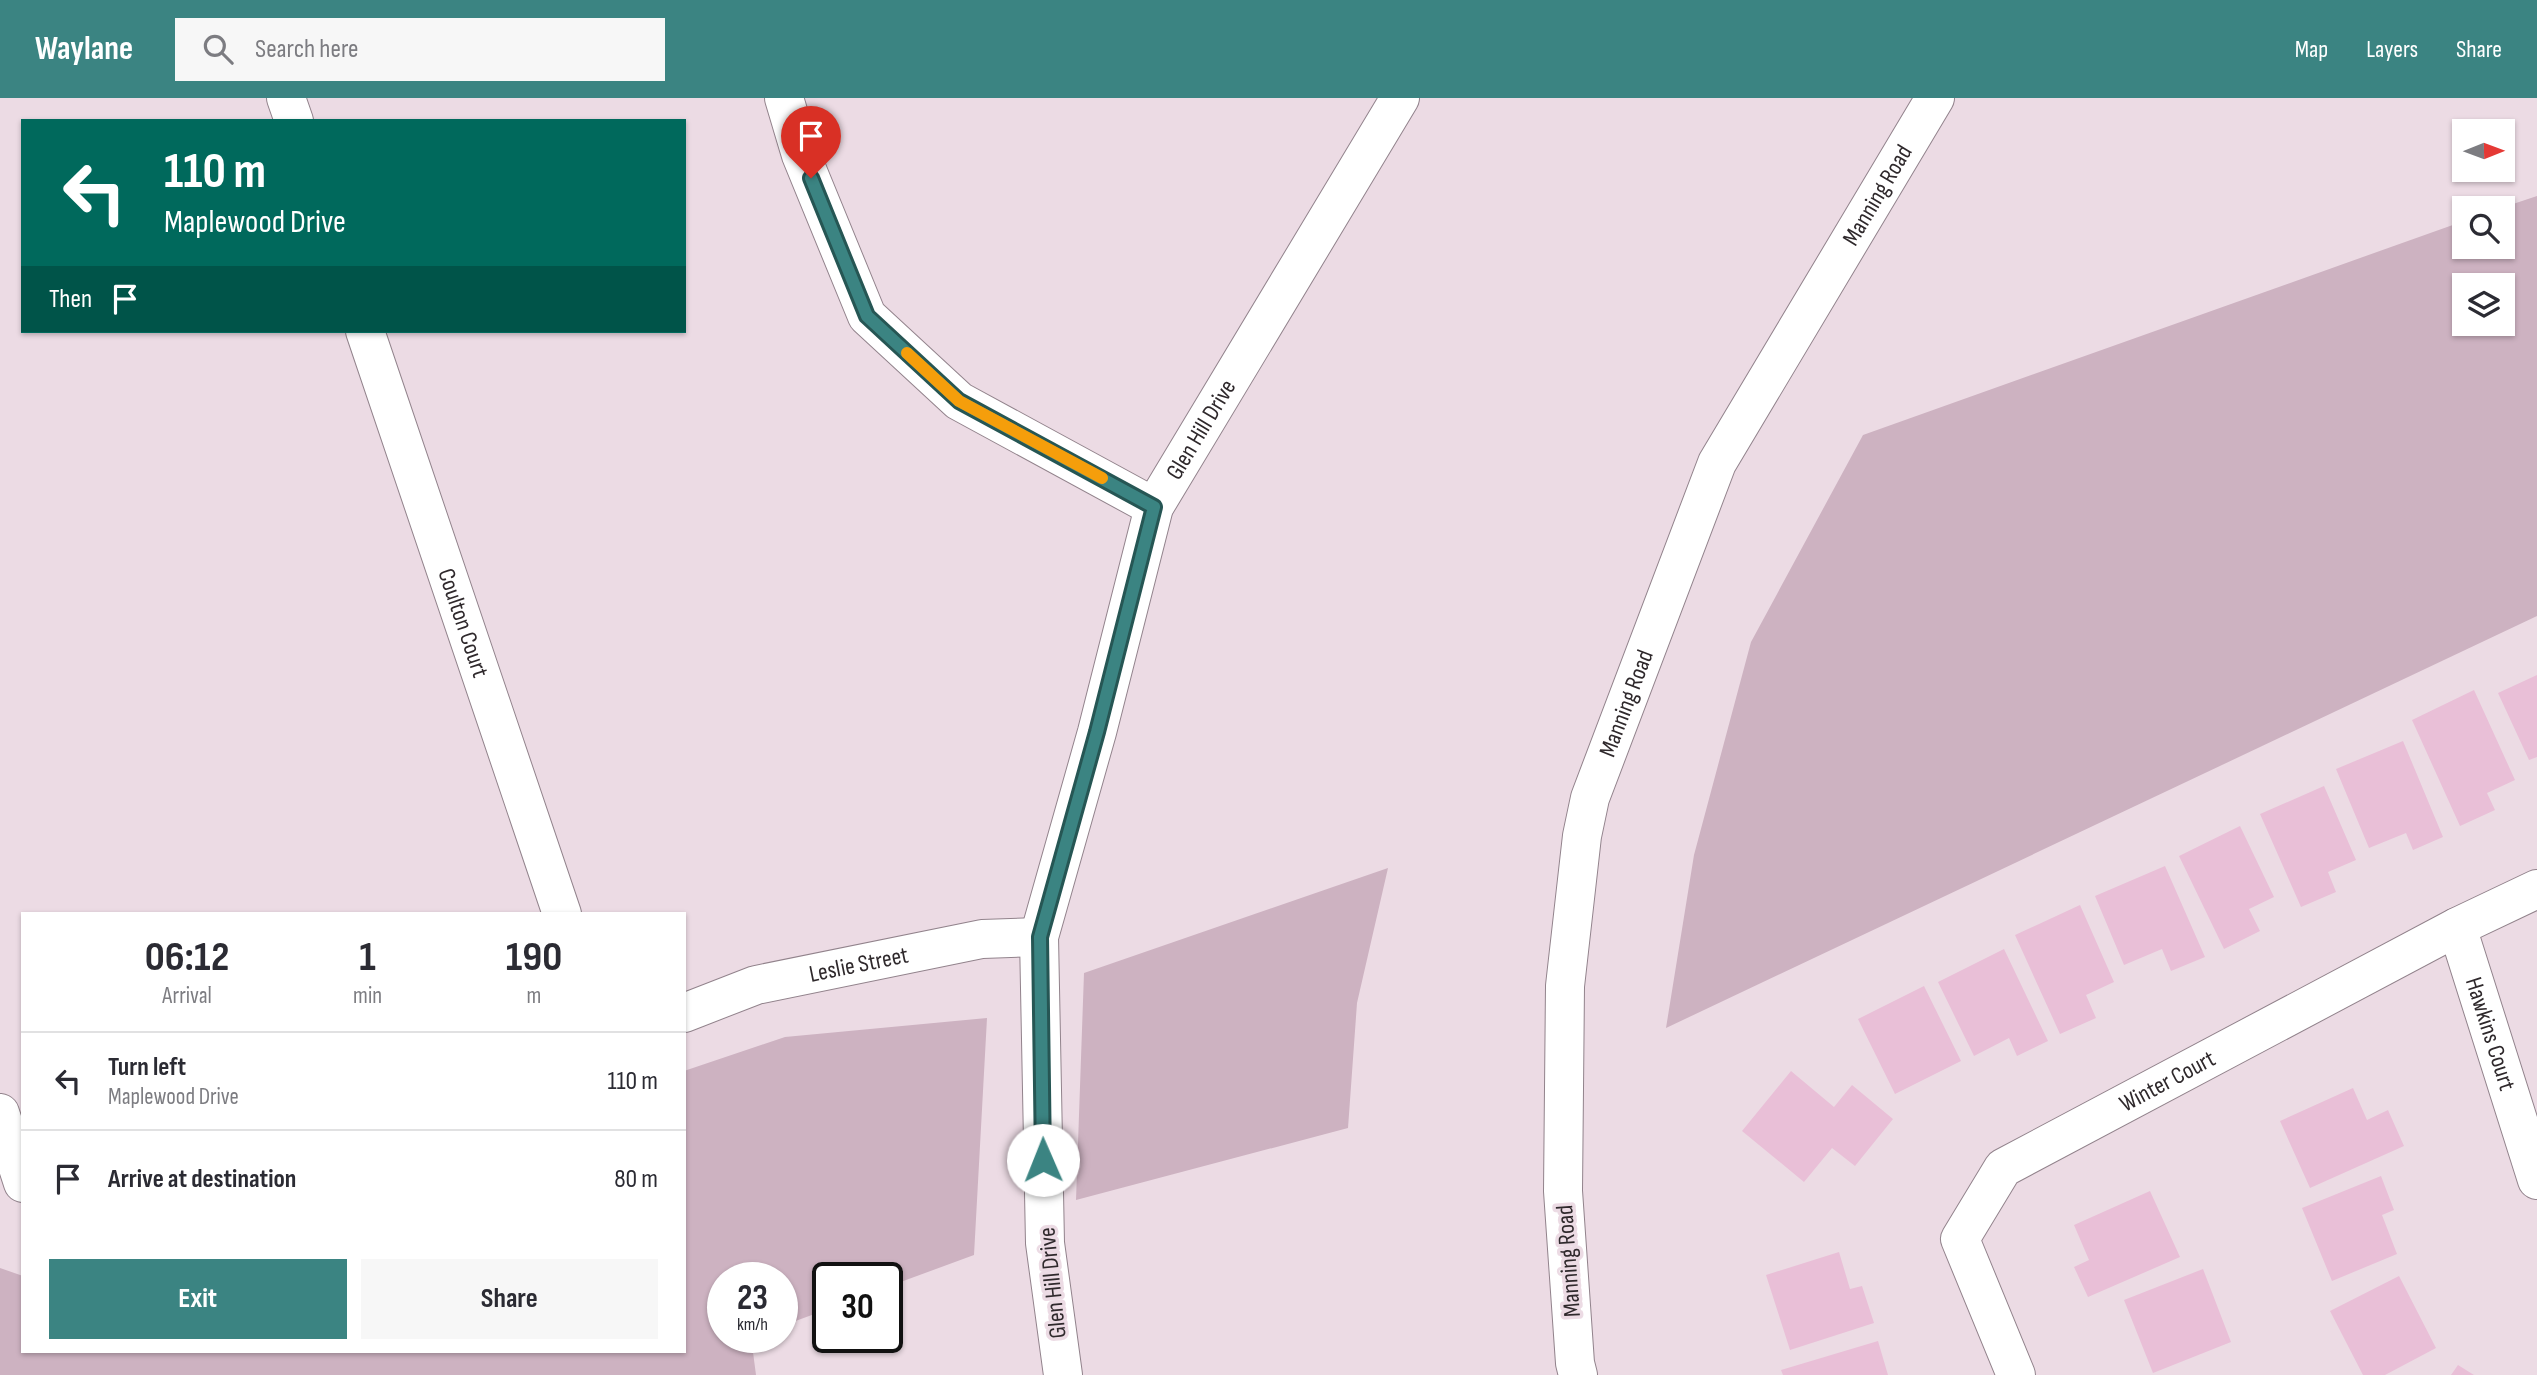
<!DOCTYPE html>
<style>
:root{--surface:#fff;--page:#f7f7f7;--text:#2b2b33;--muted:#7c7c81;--line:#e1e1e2;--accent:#3b8482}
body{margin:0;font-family:"Sofia Sans Condensed",sans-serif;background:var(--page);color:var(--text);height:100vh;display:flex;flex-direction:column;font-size:26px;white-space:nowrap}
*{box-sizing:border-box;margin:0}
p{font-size:23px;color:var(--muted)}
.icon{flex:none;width:38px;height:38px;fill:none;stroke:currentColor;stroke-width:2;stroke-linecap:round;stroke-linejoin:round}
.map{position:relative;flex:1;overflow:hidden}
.side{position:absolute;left:21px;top:814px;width:665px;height:441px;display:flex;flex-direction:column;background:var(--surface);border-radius:0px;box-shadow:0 2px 5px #0004}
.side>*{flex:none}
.top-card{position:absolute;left:21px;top:21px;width:665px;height:214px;border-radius:0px;box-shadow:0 2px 5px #0004;background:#00695c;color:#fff;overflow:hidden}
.needle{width:46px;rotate:89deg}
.fabs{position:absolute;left:2452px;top:21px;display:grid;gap:14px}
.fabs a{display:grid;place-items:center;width:63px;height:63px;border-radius:0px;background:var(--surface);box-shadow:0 2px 5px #0004;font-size:35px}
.speed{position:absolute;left:707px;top:1164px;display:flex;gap:14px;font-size:35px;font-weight:700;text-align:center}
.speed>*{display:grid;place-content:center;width:91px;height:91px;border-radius:50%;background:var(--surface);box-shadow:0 2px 5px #0004;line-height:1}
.speed small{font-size:18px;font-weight:400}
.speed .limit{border:4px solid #111;border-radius:10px;background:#fff;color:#111}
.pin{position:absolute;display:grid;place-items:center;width:60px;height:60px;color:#fff;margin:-72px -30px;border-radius:50% 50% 50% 0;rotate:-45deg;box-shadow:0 0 7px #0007}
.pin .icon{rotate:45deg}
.me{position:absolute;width:77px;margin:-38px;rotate:359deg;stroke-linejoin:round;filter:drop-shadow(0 0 5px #0008)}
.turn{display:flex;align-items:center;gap:24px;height:147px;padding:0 28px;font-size:32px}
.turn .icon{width:91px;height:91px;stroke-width:2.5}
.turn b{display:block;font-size:49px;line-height:60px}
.then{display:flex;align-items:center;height:66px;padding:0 28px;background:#0003;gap:14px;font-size:26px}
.eta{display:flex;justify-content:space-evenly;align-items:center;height:119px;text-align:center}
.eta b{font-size:42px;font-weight:700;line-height:49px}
.button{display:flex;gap:14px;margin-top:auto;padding:14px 28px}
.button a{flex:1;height:80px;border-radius:0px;background:var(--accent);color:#fff;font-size:28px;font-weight:700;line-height:80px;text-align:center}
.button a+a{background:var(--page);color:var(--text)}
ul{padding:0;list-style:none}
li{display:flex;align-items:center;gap:21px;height:98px;padding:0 28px;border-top:2px solid var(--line)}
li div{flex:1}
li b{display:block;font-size:26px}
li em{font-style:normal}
header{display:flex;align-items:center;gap:42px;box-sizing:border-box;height:98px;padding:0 35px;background:var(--accent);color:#fff}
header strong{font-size:33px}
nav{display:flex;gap:38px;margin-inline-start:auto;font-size:24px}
.search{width:490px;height:63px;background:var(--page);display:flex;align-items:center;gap:18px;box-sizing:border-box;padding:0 24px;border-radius:0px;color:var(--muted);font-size:26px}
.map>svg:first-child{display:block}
.green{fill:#cdb2c1;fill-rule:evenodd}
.building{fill:#e9bfd7}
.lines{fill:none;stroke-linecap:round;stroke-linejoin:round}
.minor-casing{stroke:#92838c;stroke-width:40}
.major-casing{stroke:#92838c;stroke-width:40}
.minor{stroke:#fff;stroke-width:38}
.major{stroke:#fff;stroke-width:38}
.route-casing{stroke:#265654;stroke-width:18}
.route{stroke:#3b8482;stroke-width:12}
.slow{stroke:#f59e0b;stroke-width:12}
.labels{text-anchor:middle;stroke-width:7;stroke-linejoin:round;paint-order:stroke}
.street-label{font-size:24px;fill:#2f292c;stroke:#ecdbe4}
</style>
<header>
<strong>Waylane</strong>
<div class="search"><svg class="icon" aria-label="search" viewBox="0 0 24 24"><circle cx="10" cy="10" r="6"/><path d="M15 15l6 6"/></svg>Search here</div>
<nav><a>Map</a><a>Layers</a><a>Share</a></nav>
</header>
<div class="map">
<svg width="2537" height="1277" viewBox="0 0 2537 1277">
<rect width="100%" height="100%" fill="#ecdbe4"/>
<!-- green -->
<path class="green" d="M2537,98V518L1666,930L1694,757L1751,544L1863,337L2464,123V149H2502L2501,110ZM2464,187H2502V226H2464Z
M1388,770L1357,905L1348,1030L1076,1102L1084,875Z
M987,920L974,1157L887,1189V1180H828V1211L782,1228V1180H723V1239H751L756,1277H0V1170L23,1178V1253H684V973L785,939Z"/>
<!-- building -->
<path class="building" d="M2537,577V659L2529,662L2498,595Z
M2474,592L2515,682L2487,695L2495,712L2460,728L2412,622Z
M2403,643L2443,739L2413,752L2406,735L2369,750L2336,671Z
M2324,688L2356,762L2328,774L2336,794L2301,809L2260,716Z
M2240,728L2274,799L2249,811L2260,833L2224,851L2179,758Z
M2165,768L2205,859L2171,873L2162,851L2124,867L2095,798Z
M2080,807L2114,884L2086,897L2096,920L2060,936L2015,837Z
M2004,851L2048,943L2017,958L2009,940L1974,958L1938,884Z
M1924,888L1961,963L1895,996L1858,921Z
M1791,973L1834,1009L1852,987L1893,1021L1855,1068L1832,1050L1804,1084L1742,1033Z
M2353,990L2367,1022L2388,1012L2404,1048L2310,1090L2280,1023Z
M2381,1078L2394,1112L2382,1117L2397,1156L2332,1183L2302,1110Z
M2150,1093L2180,1159L2088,1199L2074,1169L2089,1162L2074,1127Z
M1839,1154L1850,1191L1862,1188L1874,1225L1790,1252L1766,1177Z
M2203,1171L2231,1244L2153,1275L2124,1202Z
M2399,1178L2436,1250L2385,1277H2363L2330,1213Z
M1878,1243L1888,1277H1783L1781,1272Z
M2458,1267L2474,1277H2451Z"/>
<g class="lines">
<defs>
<g id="minor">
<path d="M286,0L294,23"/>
<path d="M784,0L801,57L867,218L959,303L1154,409"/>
<path id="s1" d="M365,233L562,816"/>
<path id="s2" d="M2457,829L2537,1082"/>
<path id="s3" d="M684,915L756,887L982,841L1039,839"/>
<path d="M0,1015L23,1085"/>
<path id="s4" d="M1063,1277L1045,1145L1039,839L1097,634L1154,409L1400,0"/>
<path id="s5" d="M2016,1277L1960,1141L2003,1070L2457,829L2537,791"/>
</g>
<g id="major">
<path id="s6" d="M1578,1277L1575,1265L1563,1093L1565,888L1582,738L1590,700L1717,365L1935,0"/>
</g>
</defs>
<!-- minor casing -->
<use href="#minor" class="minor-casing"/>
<!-- major casing -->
<use href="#major" class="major-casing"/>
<!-- minor -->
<use href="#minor" class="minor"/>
<!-- major -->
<use href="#major" class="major"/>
</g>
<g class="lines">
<defs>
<path id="route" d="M811,80L867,218L959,303L1154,409L1097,634L1040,839L1043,1062"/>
</defs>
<!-- route casing -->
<use href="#route" class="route-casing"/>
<!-- route -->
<use href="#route" class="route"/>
<!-- slow -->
<path class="slow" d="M907,255L959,303L1102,380"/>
</g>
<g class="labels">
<!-- street labels -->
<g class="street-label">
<text dy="8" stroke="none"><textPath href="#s6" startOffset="1250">Manning Road</textPath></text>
<text dy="8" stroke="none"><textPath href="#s4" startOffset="975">Glen Hill Drive</textPath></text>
<text dy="8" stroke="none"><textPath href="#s1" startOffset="308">Coulton Court</textPath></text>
<text dy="8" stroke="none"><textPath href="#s6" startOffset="681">Manning Road</textPath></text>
<text dy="8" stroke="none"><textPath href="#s3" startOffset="182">Leslie Street</textPath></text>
<text dy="8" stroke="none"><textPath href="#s2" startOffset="112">Hawkins Court</textPath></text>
<text dy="8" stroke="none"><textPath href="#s5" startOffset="416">Winter Court</textPath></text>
<text transform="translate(1568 1163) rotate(-94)" y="8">Manning Road</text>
<text transform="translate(1052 1185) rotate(-96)" y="8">Glen Hill Drive</text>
</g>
</g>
</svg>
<div class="fabs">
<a><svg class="needle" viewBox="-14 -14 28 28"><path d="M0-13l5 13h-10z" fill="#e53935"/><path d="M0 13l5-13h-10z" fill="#7c7c81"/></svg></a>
<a><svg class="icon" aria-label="search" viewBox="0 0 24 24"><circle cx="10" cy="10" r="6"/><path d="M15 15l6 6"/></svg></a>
<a><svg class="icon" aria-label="layers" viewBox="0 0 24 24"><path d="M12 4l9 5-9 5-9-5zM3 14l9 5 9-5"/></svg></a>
</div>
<div class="speed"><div>23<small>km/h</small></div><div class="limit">30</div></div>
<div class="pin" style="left:811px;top:80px;background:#d93025"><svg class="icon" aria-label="arrive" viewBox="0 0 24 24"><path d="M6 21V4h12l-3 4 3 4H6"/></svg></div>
<svg class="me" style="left:1043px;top:1062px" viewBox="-20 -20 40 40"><circle r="19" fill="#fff"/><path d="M0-13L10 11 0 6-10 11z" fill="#3b8482"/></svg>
<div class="top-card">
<div class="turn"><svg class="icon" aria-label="left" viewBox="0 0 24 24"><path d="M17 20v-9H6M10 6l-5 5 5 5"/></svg><div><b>110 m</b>Maplewood Drive</div></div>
<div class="then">Then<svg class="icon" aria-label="arrive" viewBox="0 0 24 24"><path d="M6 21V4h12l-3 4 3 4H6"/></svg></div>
</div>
<section class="side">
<div class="eta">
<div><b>06:12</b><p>Arrival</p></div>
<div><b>1</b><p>min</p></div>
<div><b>190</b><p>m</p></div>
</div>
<ul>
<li><svg class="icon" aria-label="left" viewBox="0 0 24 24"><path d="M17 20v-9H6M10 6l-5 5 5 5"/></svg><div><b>Turn left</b><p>Maplewood Drive</p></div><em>110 m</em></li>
<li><svg class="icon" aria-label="arrive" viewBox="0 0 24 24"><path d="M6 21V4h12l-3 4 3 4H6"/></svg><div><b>Arrive at destination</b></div><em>80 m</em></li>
</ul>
<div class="button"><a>Exit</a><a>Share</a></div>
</section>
</div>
